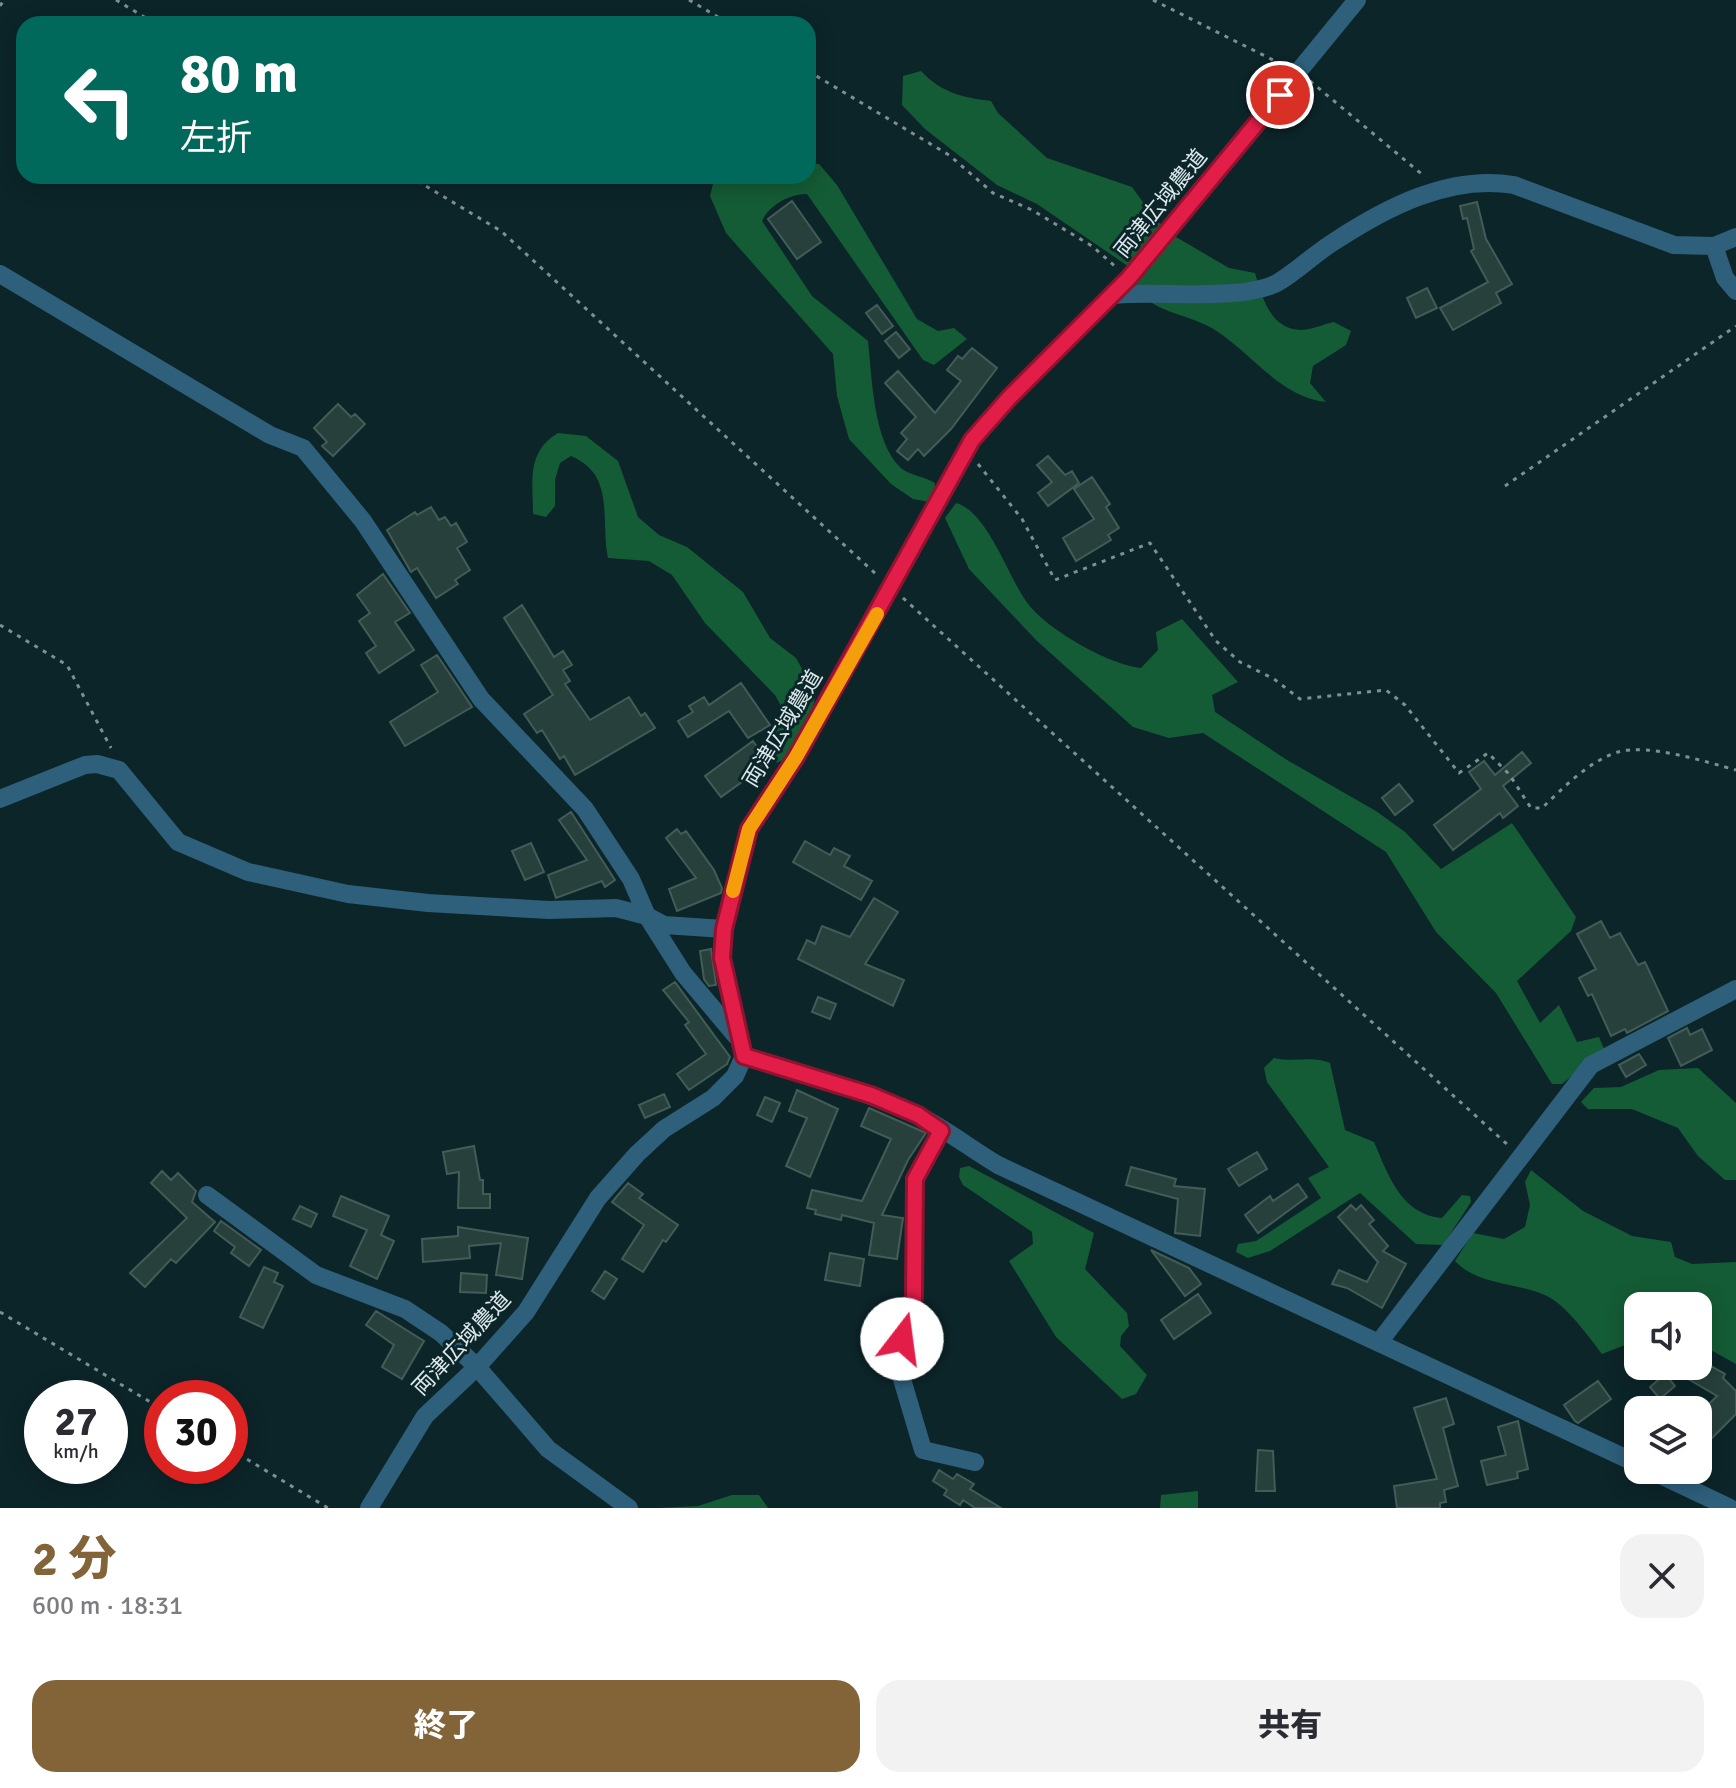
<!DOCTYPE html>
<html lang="ja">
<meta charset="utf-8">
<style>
:root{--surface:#fff;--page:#f2f2f3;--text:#2b2b33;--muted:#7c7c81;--accent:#836338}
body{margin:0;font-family:Signika,"Noto Sans JP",sans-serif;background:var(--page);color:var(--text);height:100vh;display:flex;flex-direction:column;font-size:30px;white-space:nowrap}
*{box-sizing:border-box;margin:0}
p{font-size:26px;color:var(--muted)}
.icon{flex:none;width:44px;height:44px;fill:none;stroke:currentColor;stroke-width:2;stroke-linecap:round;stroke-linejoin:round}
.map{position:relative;height:1508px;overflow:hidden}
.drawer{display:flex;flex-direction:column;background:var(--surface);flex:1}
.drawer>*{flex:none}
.banner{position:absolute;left:16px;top:16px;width:800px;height:168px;border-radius:24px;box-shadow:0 4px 20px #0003;background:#00695c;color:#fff;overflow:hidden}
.controls{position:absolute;left:1624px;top:1292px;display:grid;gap:16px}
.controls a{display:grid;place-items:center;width:88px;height:88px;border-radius:16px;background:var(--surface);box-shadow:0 4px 20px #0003;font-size:40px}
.speed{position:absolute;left:24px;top:1380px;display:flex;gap:16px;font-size:40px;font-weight:700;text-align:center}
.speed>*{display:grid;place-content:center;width:104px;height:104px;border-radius:50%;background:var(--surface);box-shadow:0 4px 20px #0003;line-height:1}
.speed small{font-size:20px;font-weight:400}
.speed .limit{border:12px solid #d22;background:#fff;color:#111}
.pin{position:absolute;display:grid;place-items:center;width:68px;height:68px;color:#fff;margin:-34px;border:4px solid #fff;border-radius:50%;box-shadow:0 2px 8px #0007}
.me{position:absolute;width:88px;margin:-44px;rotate:15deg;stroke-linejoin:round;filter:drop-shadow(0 0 6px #0008)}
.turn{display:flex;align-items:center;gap:28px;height:168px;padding:0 32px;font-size:36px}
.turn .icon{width:104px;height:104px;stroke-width:2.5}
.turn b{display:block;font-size:56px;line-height:68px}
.round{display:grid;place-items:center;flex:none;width:84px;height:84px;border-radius:24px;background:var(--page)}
.headline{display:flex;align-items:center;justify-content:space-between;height:136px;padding:0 32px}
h1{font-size:48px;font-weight:800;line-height:60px;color:var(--accent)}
.action{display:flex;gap:16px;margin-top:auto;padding:16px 32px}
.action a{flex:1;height:92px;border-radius:24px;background:var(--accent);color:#fff;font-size:32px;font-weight:800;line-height:92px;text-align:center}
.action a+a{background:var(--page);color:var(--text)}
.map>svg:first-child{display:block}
.forest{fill:#145c35}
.building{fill:#27403b;stroke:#425c57;stroke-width:2}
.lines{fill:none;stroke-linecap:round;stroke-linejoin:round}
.path{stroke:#7d9093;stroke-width:3;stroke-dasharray:4 6;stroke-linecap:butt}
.minor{stroke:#2e5f7b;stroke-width:18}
.route-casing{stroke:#92132f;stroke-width:20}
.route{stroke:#e11d48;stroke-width:14}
.slow{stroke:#f59e0b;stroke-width:14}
.labels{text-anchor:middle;stroke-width:6;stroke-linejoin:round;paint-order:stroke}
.street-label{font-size:22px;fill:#dbe9ec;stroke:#0c2529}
</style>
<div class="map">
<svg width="1736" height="1508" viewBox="0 0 1736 1508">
<rect width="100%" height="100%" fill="#0c2529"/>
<!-- forest -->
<path class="forest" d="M921,71C942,93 961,97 991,101L998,113L1047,158L1132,187L1155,219L1176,237L1229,268L1255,273C1262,297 1270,329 1301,330C1311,330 1324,324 1334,322L1351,331L1346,345L1313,366L1310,383L1326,402C1281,397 1254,356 1218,332C1187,311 1160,318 1131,285L1141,275L1037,204L997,185L925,129L902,105L903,76Z
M808,163L819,164L837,185L917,319L938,331L954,328L967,339L934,365L923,360L807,194C790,194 769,205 762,221L812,296L868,341C872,376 873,443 901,468C909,475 926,477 935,483L934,495L929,502L913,499L891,484L849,439L837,396L833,354L726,233L710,196L713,184L721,176H808Z
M558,433L586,436L618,461L638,517L659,535L687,547L743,592L770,638L796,658L816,694L811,715L784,760L776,763L764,743L787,717L775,695L705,623L672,575L649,561L608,558C600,519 616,475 571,456L560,463L555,480V506L546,517L533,514C533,482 526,452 558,433Z
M956,503C987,511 1008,576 1026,601C1044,628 1109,665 1141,668L1158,650L1156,632L1182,619L1238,682L1212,695L1215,712L1287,760L1376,811L1405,832L1441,869L1512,823L1576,917L1571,931L1517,981L1540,1023L1559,1005L1577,1042L1599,1037L1604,1049L1562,1084H1552L1496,993L1436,932L1386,852L1203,733L1169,738L1133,727L1037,641L969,569L945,518Z
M1274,1058C1292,1063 1313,1055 1330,1063L1345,1130L1374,1142C1388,1174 1401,1215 1442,1218L1462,1195L1470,1196L1471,1202L1443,1245L1416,1244L1360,1193L1270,1251L1248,1258L1236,1252L1238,1244L1256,1241L1321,1198L1308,1178L1329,1167L1267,1082L1264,1068Z
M1698,1068L1736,1103V1180H1725L1698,1156L1678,1128L1632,1109H1588L1581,1102L1594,1088L1621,1087L1659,1070Z
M969,1166L1094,1233L1085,1269L1127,1313L1129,1326L1121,1336L1120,1346L1147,1375L1136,1394L1122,1399L1056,1337L1009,1261L1033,1244L1032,1232L963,1185L959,1177L960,1168Z
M1531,1170L1583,1211L1632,1236L1671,1242L1675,1257L1692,1264L1736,1262V1364L1698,1343V1306H1638V1340L1602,1354C1589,1337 1566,1305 1547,1296C1518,1282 1478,1286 1455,1261L1473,1233L1504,1239L1525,1227L1530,1205L1525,1182Z
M1198,1491V1508H1160L1161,1495Z
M732,1495H759L768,1508H658L698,1506Z"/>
<!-- building -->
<path class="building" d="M792,201L821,242L797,259L768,219Z
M1477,202L1486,239L1512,284L1496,293L1501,303L1453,330L1440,308L1488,282L1471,251L1474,249L1467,218L1463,219L1460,206Z
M1427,288L1437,308L1416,318L1407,298Z
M877,305L893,326L882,334L866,313Z
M896,332L910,349L899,358L885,341Z
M972,348L997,368L951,429L924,456L918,449L908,460L897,451L907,439L901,433L916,417L885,383L898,371L935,413L961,381L947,370L958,356L962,359Z
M338,404L351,417L355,414L365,424L333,456L322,446L327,442L314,428Z
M1048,456L1065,475L1072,471L1079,483L1048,506L1038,493L1052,482L1037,465Z
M1092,477L1110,504L1106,507L1119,528L1108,535L1111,540L1076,561L1063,538L1094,519L1074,489Z
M431,507L439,520L445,517L451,526L456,523L467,542L457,548L470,570L455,580L458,584L436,598L417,568L411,572L387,530L415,512L417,515Z
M383,574L410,613L395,622L414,650L379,673L366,653L376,646L359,621L370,613L357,595Z
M522,605L554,657L563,651L572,665L563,670L570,681L565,684L590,720L629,697L641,716L645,713L655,728L575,775L564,756L560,759L542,730L537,733L524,714L553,695L504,618Z
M437,655L472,707L405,746L390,722L438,692L421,665Z
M741,683L770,725L748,738L729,711L688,737L678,721L693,712L689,706L704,697L709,705Z
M753,741L768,763L721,797L705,776Z
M1522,752L1531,763L1503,786L1518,806L1503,818L1500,813L1453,850L1434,825L1481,789L1469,772L1484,761L1495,775Z
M1399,784L1413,801L1395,815L1382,798Z
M571,812L615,880L605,887L602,881L556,898L548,875L587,860L559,820Z
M677,829L681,834L686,831L714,870L722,888L721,893L677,911L669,889L696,878L666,838Z
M805,841L830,855L834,848L850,856L844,866L872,881L861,900L793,862Z
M531,843L544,872L525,880L512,851Z
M874,898L898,912L865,964L904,980L893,1006L798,959L807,940L815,944L822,926L850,937Z
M1601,921L1610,938L1620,933L1638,965L1645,962L1668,1011L1627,1033L1625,1029L1611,1036L1592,994L1588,996L1579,978L1596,969L1577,934Z
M711,949L716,985L709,986L704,979L700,951Z
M675,982L730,1057L727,1064L689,1090L677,1074L706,1054L685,1025L689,1022L663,990Z
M818,997L836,1004L830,1019L812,1012Z
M1687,1028L1690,1035L1702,1029L1712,1050L1681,1066L1668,1038Z
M1639,1054L1646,1065L1626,1077L1619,1065Z
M797,1090L838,1109L810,1177L786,1166L807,1118L789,1111Z
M664,1094L670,1107L645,1118L639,1105Z
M765,1097L780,1103L772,1122L757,1115Z
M869,1108L926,1133L908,1160L882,1215L903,1218L897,1259L869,1255L874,1223L842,1215L841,1220L815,1214L816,1210L807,1208L812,1190L862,1201L891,1139L861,1126Z
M474,1146L480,1180H483V1194H490V1208H458L459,1172L447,1174L443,1152Z
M1257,1152L1267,1169L1239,1186L1228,1169Z
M1131,1167L1176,1179L1174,1186L1205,1189L1200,1236L1175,1233L1178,1199L1126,1185Z
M162,1171L171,1180L178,1173L196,1191L192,1202L215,1222L176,1263L171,1259L145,1287L130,1273L187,1218L151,1183Z
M628,1183L643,1194L639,1198L678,1225L666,1242L663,1240L643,1272L622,1259L644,1225L612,1202Z
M1298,1184L1307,1197L1258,1233L1245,1215L1270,1196L1273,1201Z
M341,1196L389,1216L381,1235L394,1241L377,1279L350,1266L367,1230L333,1216Z
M1351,1205L1356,1210L1361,1205L1374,1220L1369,1224L1388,1246L1383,1251L1406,1264L1382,1308L1347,1288L1332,1284L1339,1270L1367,1282L1378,1262L1338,1217Z
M300,1206L317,1214L311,1227L293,1219Z
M221,1221L261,1250L249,1266L231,1253L235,1247L214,1231Z
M458,1227L528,1238L522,1279L496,1275L501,1243L469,1246L470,1258L423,1262L422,1239L458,1236Z
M1151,1250L1189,1268L1201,1284L1185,1296Z
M830,1253L864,1259L860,1286L825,1280Z
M264,1267L278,1273L274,1282L283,1286L263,1328L240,1317Z
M605,1271L617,1279L604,1299L592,1291Z
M461,1273L487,1275L486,1293L460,1292Z
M1198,1294L1211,1313L1174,1339L1161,1320Z
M376,1311L424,1341L402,1379L382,1367L394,1345L366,1325Z
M1698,1359L1725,1374L1723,1378L1736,1391V1414L1706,1444L1698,1436V1415L1717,1396L1666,1366H1698Z
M1665,1374L1675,1386L1660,1399L1650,1387Z
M1598,1381L1611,1399L1578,1423L1575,1421L1564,1405Z
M1446,1398L1454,1424L1443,1428L1458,1486L1444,1490L1446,1502L1440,1503V1508H1397L1394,1486L1437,1479L1414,1408Z
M1518,1421L1528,1469L1517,1472L1518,1478L1487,1485L1481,1461L1506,1455L1498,1427Z
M1258,1450L1273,1451L1275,1491H1256Z
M939,1470L953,1479L957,1474L974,1484L970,1489L1001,1508H975L963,1500L960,1505L944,1495L947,1490L933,1481Z"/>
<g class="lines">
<!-- path -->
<path class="path" d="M116,0L156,24
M689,0L730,24
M1153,0L1283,65
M0,6L4,0
M808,71L949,155L993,193L1032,210L1092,246L1117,268
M1310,81L1424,176
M409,176L501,231L877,575
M978,464L1022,519L1055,580L1150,543L1216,641L1240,662L1274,679L1300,699L1386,690L1405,705L1459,773L1488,753L1509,774L1531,808H1542C1563,788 1589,761 1618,752C1648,743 1706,762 1736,770
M1505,486L1736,326
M903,598L1509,1146
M0,625L67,665L111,748
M0,1312L162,1409
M230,1449L328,1508"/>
<!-- minor -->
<path class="minor" d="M1714,246L1725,278L1736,291
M0,274L270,435L303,448L363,521L481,699L585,809L631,879L647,916L683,973L736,1036
M1113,295C1158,290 1239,302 1277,283C1296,272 1313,255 1332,243C1385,208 1449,174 1514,185L1674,245L1714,246L1736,237
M0,799L85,765L97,764L119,770L178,842L248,872L348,894L428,903L549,910L616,908L647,916L664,925L724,929
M744,1056C800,1075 860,1088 914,1113C943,1127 971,1149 998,1165L1638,1464
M941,1131L915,1179L914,1298L902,1339L899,1369L923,1450L975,1462
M207,1195L316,1275L405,1309L441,1333L477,1367L548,1449L629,1508
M1380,1341L1591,1065L1736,989
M1650,1470L1730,1508
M369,1508L425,1416L477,1367L526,1312L598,1198L637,1154L664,1129L713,1098L735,1076L744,1056L722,958L724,929L749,829L796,757L972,440L1009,398L1129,278L1357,0"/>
</g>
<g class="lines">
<defs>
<path id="route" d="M902,1339L914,1298L915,1179L941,1131L918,1115L871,1095L744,1056L722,958L724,929L749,829L796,757L972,440L1009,398L1129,278L1280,95"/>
</defs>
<!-- route casing -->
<use href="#route" class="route-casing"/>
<!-- route -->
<use href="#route" class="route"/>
<!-- slow -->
<path class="slow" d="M733,891L749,829L796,757L877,614"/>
</g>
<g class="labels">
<!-- street labels -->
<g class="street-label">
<text transform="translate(1160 203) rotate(-51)" y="8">両津広域農道</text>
<text transform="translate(782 728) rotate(-59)" y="8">両津広域農道</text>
<text transform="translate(461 1343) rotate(-47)" y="8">両津広域農道</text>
</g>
</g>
</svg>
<div class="controls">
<a><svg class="icon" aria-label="sound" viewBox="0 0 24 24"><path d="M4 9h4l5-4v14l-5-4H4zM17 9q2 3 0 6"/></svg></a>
<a><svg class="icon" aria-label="layers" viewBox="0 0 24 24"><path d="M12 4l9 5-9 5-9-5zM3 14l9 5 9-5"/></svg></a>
</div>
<div class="speed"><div>27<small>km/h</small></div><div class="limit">30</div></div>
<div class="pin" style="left:1280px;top:95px;background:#d93025"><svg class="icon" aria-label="arrive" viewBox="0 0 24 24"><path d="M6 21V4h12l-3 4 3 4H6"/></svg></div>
<svg class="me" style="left:902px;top:1339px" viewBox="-20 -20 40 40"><circle r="19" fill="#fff"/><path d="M0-13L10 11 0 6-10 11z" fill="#e11d48"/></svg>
<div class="banner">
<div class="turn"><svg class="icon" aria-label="left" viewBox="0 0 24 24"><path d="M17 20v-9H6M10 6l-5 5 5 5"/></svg><div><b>80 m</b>左折</div></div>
</div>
</div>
<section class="drawer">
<div class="headline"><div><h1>2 分</h1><p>600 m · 18:31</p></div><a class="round"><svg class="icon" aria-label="close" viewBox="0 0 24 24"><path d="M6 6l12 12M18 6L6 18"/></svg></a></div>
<div class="action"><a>終了</a><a>共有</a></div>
</section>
